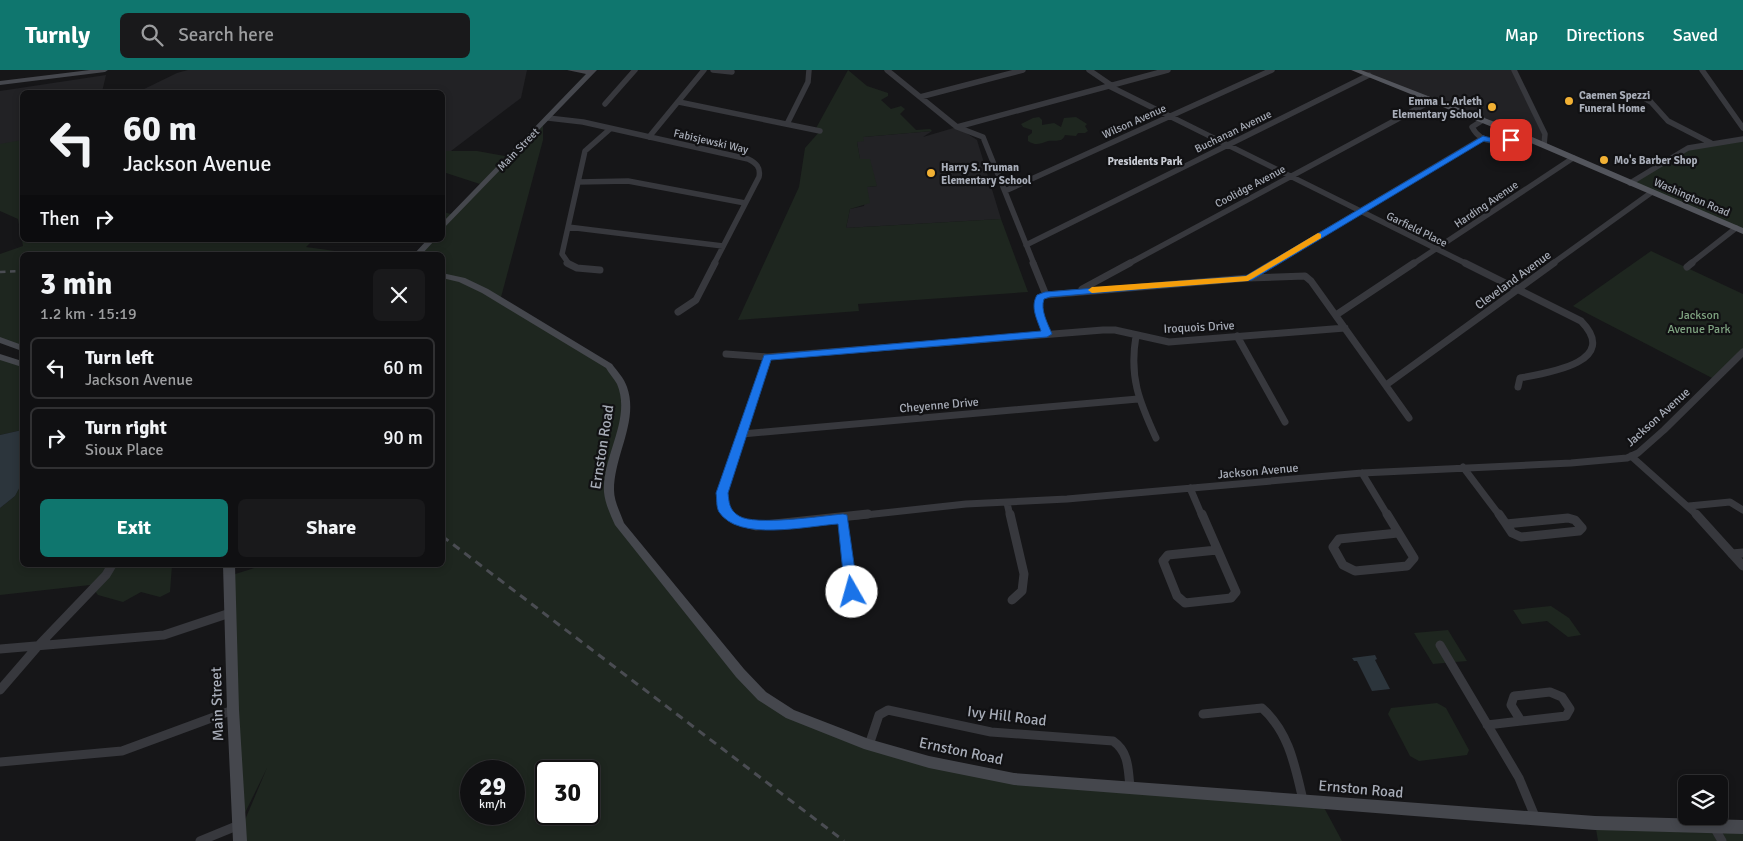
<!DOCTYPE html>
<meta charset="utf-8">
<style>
:root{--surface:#101012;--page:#19191b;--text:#f1f3f6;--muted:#9c9d9f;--line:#303032;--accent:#0f766e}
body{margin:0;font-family:Signika,sans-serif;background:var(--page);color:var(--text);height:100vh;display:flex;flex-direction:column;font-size:19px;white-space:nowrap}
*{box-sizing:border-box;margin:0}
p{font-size:16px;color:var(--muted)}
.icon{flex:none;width:28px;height:28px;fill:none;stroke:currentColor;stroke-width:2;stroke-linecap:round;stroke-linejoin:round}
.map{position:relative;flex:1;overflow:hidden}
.sheet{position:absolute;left:20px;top:182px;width:425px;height:315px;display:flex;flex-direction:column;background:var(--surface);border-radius:8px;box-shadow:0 2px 8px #0003,0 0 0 1px var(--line)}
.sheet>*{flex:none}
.banner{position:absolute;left:20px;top:20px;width:425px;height:152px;border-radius:8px;box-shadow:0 2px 8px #0003,0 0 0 1px var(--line);background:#101012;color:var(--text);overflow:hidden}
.fabs{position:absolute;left:1678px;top:705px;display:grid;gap:10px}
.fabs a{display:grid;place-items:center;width:50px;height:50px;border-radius:8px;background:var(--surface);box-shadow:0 2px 8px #0003,0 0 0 1px var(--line);font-size:25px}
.speed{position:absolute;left:460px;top:690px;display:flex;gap:10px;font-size:25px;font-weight:700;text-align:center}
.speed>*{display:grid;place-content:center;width:65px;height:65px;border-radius:50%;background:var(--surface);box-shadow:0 2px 8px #0003,0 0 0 1px var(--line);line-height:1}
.speed small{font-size:12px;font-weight:400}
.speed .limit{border:2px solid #111;border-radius:8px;background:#fff;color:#111}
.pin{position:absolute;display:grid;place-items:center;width:42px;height:42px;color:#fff;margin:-21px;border-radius:10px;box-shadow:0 2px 8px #0006}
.me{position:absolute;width:55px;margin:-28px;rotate:353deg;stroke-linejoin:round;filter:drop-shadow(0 0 4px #0008)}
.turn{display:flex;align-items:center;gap:18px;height:105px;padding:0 20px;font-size:22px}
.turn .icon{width:65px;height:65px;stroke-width:2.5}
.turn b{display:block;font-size:35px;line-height:42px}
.then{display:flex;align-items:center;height:48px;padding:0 20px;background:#0003;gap:10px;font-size:19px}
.round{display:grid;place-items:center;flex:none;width:52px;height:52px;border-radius:8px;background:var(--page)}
.overview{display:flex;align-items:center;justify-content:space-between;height:85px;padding:0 20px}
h1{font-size:30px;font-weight:700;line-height:38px}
.action{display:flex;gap:10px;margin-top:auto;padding:10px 20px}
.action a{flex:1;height:58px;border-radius:8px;background:var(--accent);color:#fff;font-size:20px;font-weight:700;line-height:58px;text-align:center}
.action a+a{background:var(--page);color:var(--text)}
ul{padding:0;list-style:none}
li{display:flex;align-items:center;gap:15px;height:62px;margin:0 10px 8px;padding:0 10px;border:2px solid var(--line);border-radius:8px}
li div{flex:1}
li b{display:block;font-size:19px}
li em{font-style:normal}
header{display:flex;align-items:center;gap:30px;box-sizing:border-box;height:70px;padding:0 25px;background:var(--accent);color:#fff}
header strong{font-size:24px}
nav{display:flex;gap:28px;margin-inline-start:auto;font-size:18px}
.search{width:350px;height:45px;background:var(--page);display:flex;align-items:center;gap:12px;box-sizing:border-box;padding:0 18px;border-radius:8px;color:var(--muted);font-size:19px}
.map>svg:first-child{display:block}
.built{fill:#222225}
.green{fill:#1e261f;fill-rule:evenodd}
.water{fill:#2c353c}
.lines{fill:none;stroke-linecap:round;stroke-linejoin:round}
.street-far2{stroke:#37383d;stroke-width:5.5}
.street-far1{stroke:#37383d;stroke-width:7}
.street{stroke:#37383d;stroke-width:9}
.secondary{fill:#45474d;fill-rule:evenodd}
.primary{fill:#53555c;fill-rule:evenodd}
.rail-far1{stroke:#4a4c52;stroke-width:2.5;stroke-dasharray:5.5 4.5;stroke-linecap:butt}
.rail{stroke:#4a4c52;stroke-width:3;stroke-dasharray:8 6;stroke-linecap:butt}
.route{fill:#1a73e8;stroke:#114b97}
.slow{fill:#f59e0b}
.poi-dot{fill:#f2b134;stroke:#111113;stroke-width:2}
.labels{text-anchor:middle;stroke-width:4.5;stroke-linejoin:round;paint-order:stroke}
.far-poi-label{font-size:11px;font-weight:bold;fill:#a8adb8;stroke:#111113;text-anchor:start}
.far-street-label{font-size:11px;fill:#a8adb8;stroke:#111113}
.far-neighbourhood-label{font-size:11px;font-weight:bold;fill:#c9ccd4;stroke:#111113}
.street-label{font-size:12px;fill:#a8adb8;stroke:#111113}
.park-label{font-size:12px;fill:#7fa381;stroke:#111113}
.near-street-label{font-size:15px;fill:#a8adb8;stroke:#111113}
</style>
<header>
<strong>Turnly</strong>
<div class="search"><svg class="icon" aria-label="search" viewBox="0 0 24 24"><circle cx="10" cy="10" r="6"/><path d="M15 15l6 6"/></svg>Search here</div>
<nav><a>Map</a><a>Directions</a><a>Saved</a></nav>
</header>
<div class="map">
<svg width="1743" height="771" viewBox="0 0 1743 771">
<rect width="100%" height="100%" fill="#161618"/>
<!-- built -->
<path class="built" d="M188,0H527L521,28L447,84L443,83L442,22H138L177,3Z
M1355,0H1514L1545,64L1544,75Z
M106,5L102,22H22V73L0,77V21Z
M957,57L977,70L1001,149L846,158L850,139L864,136L867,117L877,116L860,90L857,72L863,67L932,61L923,67Z"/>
<!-- green -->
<path class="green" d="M848,0L867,16L888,23V26L881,30L891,39L901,36L905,39L900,44L916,60L930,59L932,61L863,67L864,71L857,72L860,89H870L877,116L867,117L870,133L850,139L846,158L1001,149L1028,222L858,234L859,241L738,250L799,117L805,78L820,61L815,60Z
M1039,47L1042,50V55L1054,53L1061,57L1064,48L1076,47L1087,54L1085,56L1088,61L1085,63H1078L1076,66L1065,65C1062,73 1055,70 1048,71C1039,74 1036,76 1028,71V66L1032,63V60L1023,57L1021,54L1033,48Z
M543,52V70L500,231L609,296L625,329L609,419L620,455L762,626L869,675L1014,709L1321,732L1342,771H236L267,698L239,755L229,506L264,495H442V185H417L431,170H442L443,142L455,145L483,115L443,102V81H477L510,87ZM471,701H514V744H471ZM546,701H589V744H546Z
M1743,69V161L1630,113L1688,78Z
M22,70V170H317L311,172L306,177L335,181L333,185H22V278L0,270V184L23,176L18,149L0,141V74Z
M1651,181L1743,224V282L1714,309L1573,236Z
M0,287L22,294V360L0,365Z
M22,413V495H172L170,522L160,527L141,522L123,532L98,525L90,515L0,525V438L15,426Z
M1551,536L1569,548L1581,565L1568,567L1547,551L1522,554L1513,540Z
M1448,560L1467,591L1433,594L1414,563Z
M1437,633L1446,638L1469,680L1467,685L1419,691L1410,686L1388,644L1391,638Z
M1595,753L1743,756V771H1598Z"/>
<!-- water -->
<path class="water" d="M22,360V413L15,426L0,438V365Z
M1375,585L1377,589L1375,590L1390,619L1372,621L1357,591H1354L1352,588Z"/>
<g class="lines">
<!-- street-far2 -->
<path class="street-far2" d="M713,0L732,2
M887,0L957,57L983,67L1034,194
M1089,0L1111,15
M1514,0L1545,64L1544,75
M1702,0L1743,58
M1109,16L1467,194
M920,27L1023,0
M1644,28L1651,32L1668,51L1711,73
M679,32L820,61
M605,34L635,0
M548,48L583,52L748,89C756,93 761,97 759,107L714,194
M1483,50L1472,57C1482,76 1503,73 1520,65
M787,54L808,12L809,0
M957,57L1168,0
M649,67L704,0
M578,112L628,111L745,133
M1630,113L1688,78L1743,69
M1005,121L1272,0
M568,157L723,176
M1026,175L1369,5
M569,194L562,184L585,81L610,59
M1128,194L1433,30
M1271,194L1483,68
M1413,194L1573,88
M1552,194L1652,122
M1690,194L1736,158"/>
<!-- street-far1 -->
<path class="street-far1" d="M567,193L577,198L600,200
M1033,193L1046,225L1040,227L1039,241L1047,264
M1465,193L1581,251C1621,292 1548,303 1520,308L1518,317
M1687,197L1692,193
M1250,207L1273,193
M1082,219L1130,193
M1046,225L1248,208L1305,206L1311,211L1409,348
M678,242L696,230L715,193
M1336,245L1414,193
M1136,266C1129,307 1139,331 1156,368
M1237,266L1285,352
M726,284L767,287L1103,260H1115L1169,272L1345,258
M1386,315L1554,193
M742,364L1138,329
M1631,386L1698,446
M1463,397L1500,446
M1362,403L1388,446
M1190,418L1202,446
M1007,433L1010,446
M1689,436L1730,432L1743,440
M730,446L725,439L722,423L767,287
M856,446L966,434L1067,429L1362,403L1571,393L1627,388L1638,383L1664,360L1743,282"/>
<!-- street -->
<path class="street" d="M729,444L735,450L756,456L868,444
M1010,444L1024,504L1022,521L1012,530
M1202,444L1236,522L1231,528L1185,533L1177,526L1163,491L1168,485L1217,480
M1387,444L1414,488L1407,496L1355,501L1343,495L1333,477L1339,469L1398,463
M1499,444L1506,454
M1696,444L1743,496
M843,448L851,522
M1568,448L1575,450L1582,458L1579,461L1521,467L1512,463L1506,454Z
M1732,484L1743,483
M1440,575L1519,708L1536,749
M0,579L164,565L230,543
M0,620L38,576L106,505L112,495
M1550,622L1562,627L1570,639L1566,646L1521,651L1511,635L1514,626Z
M1203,644L1262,638C1289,662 1295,696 1303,730
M1487,655L1521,651
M869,675L879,645L888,640L991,662L1113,671C1129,682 1128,699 1130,717
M0,692L122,681L233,640
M1714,757L1722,771
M200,771L239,755"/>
<!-- secondary -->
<path class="secondary" d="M90,0H108L105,2L0,15V11Z
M567,0H597L442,160V153L586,4Z
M427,170H435L421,185H413Z
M442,203L465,208L488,219L612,294C617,301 624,308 627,317C639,351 614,385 614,420C614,431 620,442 624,453L744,599L766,622L794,640L869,669L929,686L1014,703L1595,746L1743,750V764L1595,760L1014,715L929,698L864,679L786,648L758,630L736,607L615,455C610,444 605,433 604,422C602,386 632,349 617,314C614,309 609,303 606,298L482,223L459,212L442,208Z
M0,267L22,275V281L0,273Z
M0,284L22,291V297L0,290Z
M223,495H235L239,640L247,771H233L227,640Z"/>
<!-- primary -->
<path class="primary" d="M1351,0H1361L1523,63L1743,158V164L1517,67Z"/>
<!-- rail-far1 -->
<path class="rail-far1" d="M0,202L22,201"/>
<!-- rail -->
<path class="rail" d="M442,466L844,771"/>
</g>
<!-- route -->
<path class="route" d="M1483,66L1501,70L1511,68L1515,70L1501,74L1484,71L1252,210L1050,227L1044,229C1040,240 1048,254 1052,264L1047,267L771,290L728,423C729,432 729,440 739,446C755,456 821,446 843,444L847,445L858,522L856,526L852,528L847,526L845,522L838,454C806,456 739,472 719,442C716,437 717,428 716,423L764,285L1041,261C1037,249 1030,237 1037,225L1045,222L1246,206Z"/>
<!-- slow -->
<path class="slow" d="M1318,163L1321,164V168L1248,211L1092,223L1088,220L1092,217L1246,206Z"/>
<!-- markers -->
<g class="poi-dot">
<circle cx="1569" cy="31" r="5"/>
<circle cx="1492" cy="37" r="5"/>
<circle cx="1604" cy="90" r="5"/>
<circle cx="931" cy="103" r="5"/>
</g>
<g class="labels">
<!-- far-poi labels -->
<g class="far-poi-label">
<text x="1579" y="29">Caemen Spezzi<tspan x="1579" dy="13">Funeral Home</tspan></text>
<text x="1482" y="35" text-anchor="end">Emma L. Arleth<tspan x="1482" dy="13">Elementary School</tspan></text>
<text x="1614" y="94">Mo's Barber Shop</text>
<text x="941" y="101">Harry S. Truman<tspan x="941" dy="13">Elementary School</tspan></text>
</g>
<!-- far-street labels -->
<g class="far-street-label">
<text transform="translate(1134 51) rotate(-24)" y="4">Wilson Avenue</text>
<text transform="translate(1233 61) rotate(-26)" y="4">Buchanan Avenue</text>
<text transform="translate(711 71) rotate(13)" y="4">Fabisjewski Way</text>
<text transform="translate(518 79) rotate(-46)" y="4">Main Street</text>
<text transform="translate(1250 116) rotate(-28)" y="4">Coolidge Avenue</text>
<text transform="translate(1692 127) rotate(23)" y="4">Washington Road</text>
<text transform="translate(1486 134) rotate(-34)" y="4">Harding Avenue</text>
<text transform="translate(1417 159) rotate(26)" y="4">Garfield Place</text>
</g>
<!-- far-neighbourhood labels -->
<g class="far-neighbourhood-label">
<text x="1145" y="95">Presidents Park</text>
</g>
<!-- street labels -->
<g class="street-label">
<text transform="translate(1513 210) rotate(-36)" y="4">Cleveland Avenue</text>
<text transform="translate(1199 257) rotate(-3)" y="4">Iroquois Drive</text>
<text transform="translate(939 335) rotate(-5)" y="4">Cheyenne Drive</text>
<text transform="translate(1658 347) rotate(-42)" y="4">Jackson Avenue</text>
<text transform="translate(1258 401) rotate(-5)" y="4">Jackson Avenue</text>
</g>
<!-- park labels -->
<g class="park-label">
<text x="1699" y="249">Jackson<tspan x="1699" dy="14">Avenue Park</tspan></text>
</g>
<!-- near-street labels -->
<g class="near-street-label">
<text transform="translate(602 377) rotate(-81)" y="5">Ernston Road</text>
<text transform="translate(217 634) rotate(-92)" y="5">Main Street</text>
<text transform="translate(1007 646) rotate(7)" y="5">Ivy Hill Road</text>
<text transform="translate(961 681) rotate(12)" y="5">Ernston Road</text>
<text transform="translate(1361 719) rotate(5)" y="5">Ernston Road</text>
</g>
</g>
</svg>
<div class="fabs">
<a><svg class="icon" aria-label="layers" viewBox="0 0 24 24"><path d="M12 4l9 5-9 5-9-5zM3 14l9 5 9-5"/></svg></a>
</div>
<div class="speed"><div>29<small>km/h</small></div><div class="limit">30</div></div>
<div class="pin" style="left:1511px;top:70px;background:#d93025"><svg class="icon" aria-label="arrive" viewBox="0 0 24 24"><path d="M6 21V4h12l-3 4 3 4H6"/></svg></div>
<svg class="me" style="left:852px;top:522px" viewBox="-20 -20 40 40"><circle r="19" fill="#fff"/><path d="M0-13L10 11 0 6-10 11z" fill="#1a73e8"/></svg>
<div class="banner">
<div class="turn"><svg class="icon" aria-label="left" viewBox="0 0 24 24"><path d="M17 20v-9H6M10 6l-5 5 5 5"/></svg><div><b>60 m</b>Jackson Avenue</div></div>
<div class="then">Then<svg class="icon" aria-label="right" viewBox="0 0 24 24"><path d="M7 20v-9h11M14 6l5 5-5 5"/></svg></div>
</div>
<section class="sheet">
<div class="overview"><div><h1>3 min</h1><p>1.2 km · 15:19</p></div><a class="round"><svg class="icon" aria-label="close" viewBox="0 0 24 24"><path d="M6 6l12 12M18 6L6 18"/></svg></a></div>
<ul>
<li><svg class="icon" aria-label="left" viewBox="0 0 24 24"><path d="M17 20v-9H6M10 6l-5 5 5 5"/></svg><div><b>Turn left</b><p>Jackson Avenue</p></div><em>60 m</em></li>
<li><svg class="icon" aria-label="right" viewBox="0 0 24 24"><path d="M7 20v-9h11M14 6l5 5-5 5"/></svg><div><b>Turn right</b><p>Sioux Place</p></div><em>90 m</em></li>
</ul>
<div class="action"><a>Exit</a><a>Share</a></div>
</section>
</div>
